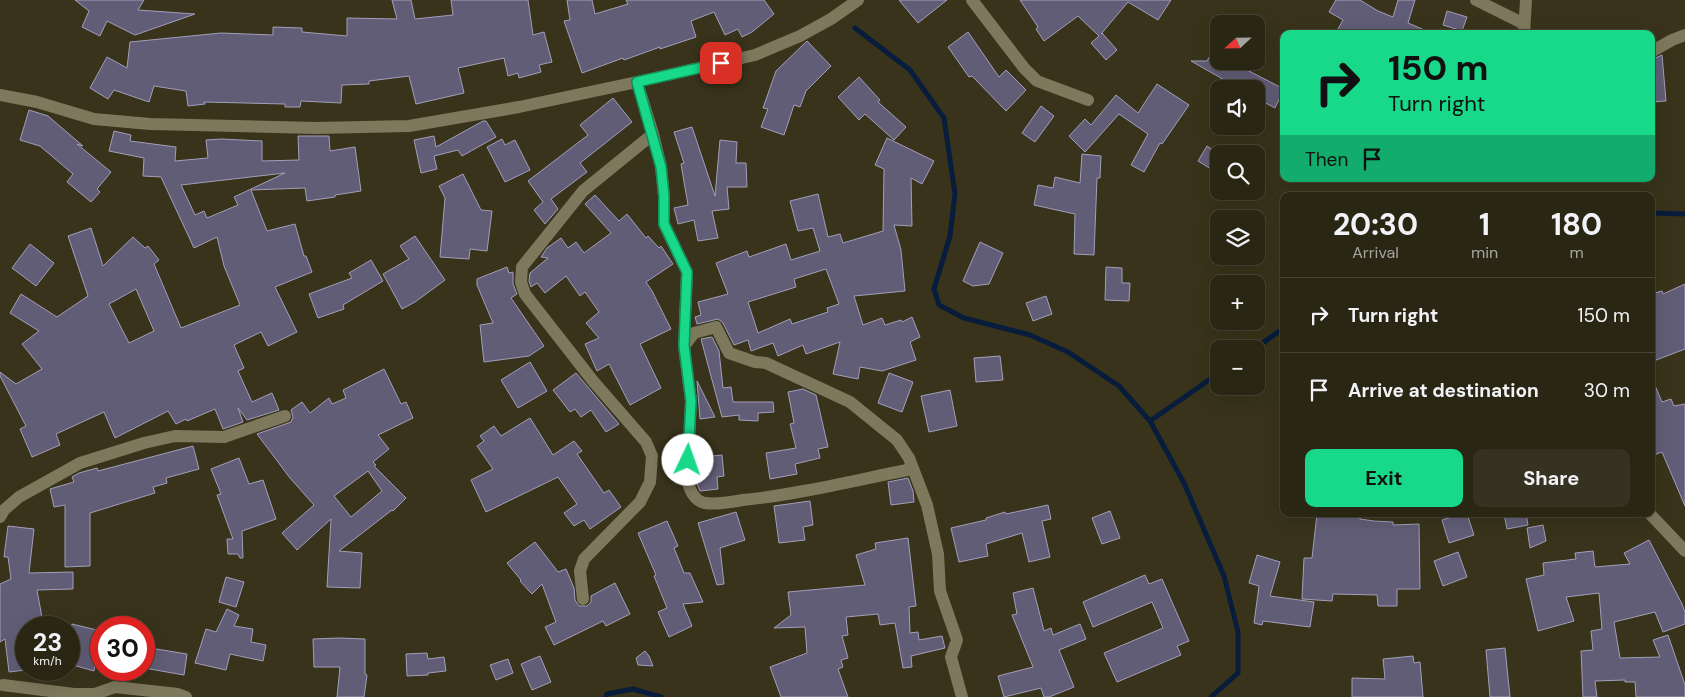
<!DOCTYPE html>
<meta charset="utf-8">
<style>
:root{--surface:#2a2614;--page:#363222;--text:#f1f3f6;--muted:#a5a5a0;--line:#464334;--accent:#17d989}
body{margin:0;font-family:"DM Sans",sans-serif;background:var(--page);color:var(--text);height:100vh;display:flex;flex-direction:column;font-size:19px;white-space:nowrap}
*{box-sizing:border-box;margin:0}
p{font-size:16px;color:var(--muted)}
.icon{flex:none;width:28px;height:28px;fill:none;stroke:currentColor;stroke-width:2;stroke-linecap:round;stroke-linejoin:round}
.map{position:relative;flex:1;overflow:hidden}
.sheet{position:absolute;left:1280px;top:192px;width:375px;height:325px;display:flex;flex-direction:column;background:var(--surface);border-radius:10px;box-shadow:0 5px 20px #0002,0 0 0 1px var(--line)}
.sheet>*{flex:none}
.guide{position:absolute;left:1280px;top:30px;width:375px;height:152px;border-radius:10px;box-shadow:0 5px 20px #0002,0 0 0 1px var(--line);background:#17d989;color:#111;overflow:hidden}
.needle{width:32px;rotate:248deg}
.buttons{position:absolute;left:1210px;top:15px;display:grid;gap:10px}
.buttons a{display:grid;place-items:center;width:55px;height:55px;border-radius:10px;background:var(--surface);box-shadow:0 5px 20px #0002,0 0 0 1px var(--line);font-size:25px}
.speed{position:absolute;left:15px;top:616px;display:flex;gap:10px;font-size:25px;font-weight:700;text-align:center}
.speed>*{display:grid;place-content:center;width:65px;height:65px;border-radius:50%;background:var(--surface);box-shadow:0 5px 20px #0002,0 0 0 1px var(--line);line-height:1}
.speed small{font-size:12px;font-weight:400}
.speed .limit{border:8px solid #d22;background:#fff;color:#111}
.pin{position:absolute;display:grid;place-items:center;width:42px;height:42px;color:#fff;margin:-21px;border-radius:10px;box-shadow:0 2px 8px #0006}
.me{position:absolute;width:55px;margin:-28px;rotate:3deg;stroke-linejoin:round;filter:drop-shadow(0 0 4px #0008)}
.turn{display:flex;align-items:center;gap:18px;height:105px;padding:0 25px;font-size:22px}
.turn .icon{width:65px;height:65px;stroke-width:2.5}
.turn b{display:block;font-size:35px;line-height:42px}
.then{display:flex;align-items:center;height:48px;padding:0 25px;background:#0003;gap:10px;font-size:19px}
.eta{display:flex;justify-content:space-evenly;align-items:center;height:85px;text-align:center}
.eta b{font-size:30px;font-weight:700;line-height:35px}
.cta{display:flex;gap:10px;margin-top:auto;padding:10px 25px}
.cta a{flex:1;height:58px;border-radius:10px;background:var(--accent);color:#111;font-size:20px;font-weight:700;line-height:58px;text-align:center}
.cta a+a{background:var(--page);color:var(--text)}
ul{padding:0;list-style:none}
li{display:flex;align-items:center;gap:15px;height:75px;padding:0 25px;border-top:1px solid var(--line)}
li div{flex:1}
li b{display:block;font-size:19px}
li em{font-style:normal}
.map>svg:first-child{display:block}
.lines{fill:none;stroke-linecap:round;stroke-linejoin:round}
.stream{stroke:#081c3c;stroke-width:5}
.building{fill:#615d76;stroke:#a39fba;fill-rule:evenodd}
.minor{stroke:#7e785d;stroke-width:12}
.route-casing{stroke:#0f8d59;stroke-width:12}
.route{stroke:#17d989;stroke-width:9}
</style>
<div class="map">
<svg width="1685" height="697" viewBox="0 0 1685 697">
<rect width="100%" height="100%" fill="#38331a"/>
<g class="lines">
<!-- stream -->
<path class="stream" d="M855,28L910,70L944,118L955,194L950,236L934,289L939,305L964,318L1030,335L1068,352L1119,386L1150,421L1184,483L1224,576L1238,632V673L1211,697
M1651,213L1685,214
M1254,349L1284,328
M1150,421L1219,373
M606,697L607,694L633,689L661,697"/>
</g>
<!-- building -->
<path class="building" d="M75,0H144L138,10L195,14L135,35L107,21L100,36L82,27L89,11Z
M392,0H411L415,19L453,15L451,0H528L533,35L544,32L552,62L539,65L541,72L519,78L518,73L508,76L504,58L458,68L464,93L416,104L409,76L369,81V84L342,85L341,103L301,101L300,107H285V104L204,102L205,104L188,106L186,91L154,86L149,102L114,90L108,99L90,88L107,57L127,68L130,42L221,33L273,35V27L302,28V32L347,36V18L397,19Z
M567,0H592L595,14L628,4L626,0H764L774,14L752,32L742,37L738,29L725,35L714,12L691,21L696,37L660,49V47L624,60L623,58L582,73L564,21L570,20Z
M899,0H947L918,23Z
M1020,0H1171L1158,20L1128,2L1101,34L1102,33L1117,50L1106,60L1091,43L1099,36L1078,16L1044,41L1036,29L1038,27Z
M1336,0H1360L1378,11L1393,17L1398,0H1415L1408,23L1434,34H1335L1343,20L1329,12Z
M1447,11L1467,17L1462,31L1443,25Z
M968,32L999,77L1006,70L1026,90L1006,111L972,76L969,77L948,47Z
M1219,40V61H1249L1245,69L1284,89L1275,108L1256,98V89H1240L1191,61H1207Z
M807,41L831,66L806,91L800,107L794,105L784,135L761,127L768,109L763,108L776,71Z
M1662,55L1666,101L1651,102V60Z
M859,77L880,100L878,102L906,127L894,140L865,114L859,120L838,97Z
M1157,84L1189,105L1162,144L1160,143L1144,172L1131,165L1148,134L1119,114L1085,152L1069,136L1085,119L1091,125L1116,95L1138,113Z
M613,98L632,122L580,163L587,172L551,199L558,209L545,224L534,210L543,202L528,181L588,135L580,125Z
M1041,106L1054,116L1035,142L1022,133Z
M29,110L48,116L83,146L77,144L111,172L97,189L100,192L91,202L67,182L73,174L40,146L20,140Z
M483,121H486L496,137L462,156L458,150L434,156L437,169L421,173L414,140L434,136L436,147Z
M692,127L715,196L720,140L737,142L736,163H746L747,187H727L729,209L712,211L718,238L698,241L694,220L678,224L674,208L688,205L681,164L684,163L674,132Z
M114,131L131,135L130,141L176,147L175,161L208,158L206,140L221,139L262,141V161L299,160L298,136H329L330,151L355,147L361,191L335,195V197L307,201L305,188L251,190L267,231L295,224L304,256H306L312,272L275,287L297,332L268,346L261,332L234,345L244,368L238,371L252,402L272,393L279,410L247,420L238,408L243,422L223,429L215,409L187,421L186,419L176,424L168,411L115,438L104,412L56,434L60,445L32,457L20,429L26,426L0,376V372L16,384L42,369L22,344L39,331L10,313L21,294L57,317L88,296L68,236L91,228L103,266L133,237L145,248L148,246L159,260L154,264L181,328L240,305L224,266L217,237L194,248L161,177L143,176L144,158L109,151ZM285,173L234,197L238,205L207,218L204,211L195,215L181,185ZM136,289L154,331L129,343L109,304Z
M887,138L934,161L922,184L911,178L912,226L894,225L901,250L905,291L854,296L863,325L882,318L885,325L901,320L902,322L912,317L920,337L910,342L916,360L882,371L860,367L858,379L833,374L840,342L806,354L803,345L778,356L773,343L751,351L748,340L734,345L723,323L718,319L697,324L695,317L701,315L698,302L728,294L716,263L747,251L749,257L786,244L791,260L820,251L813,228L798,231L790,201L818,194L828,237L840,234L843,243L883,231L884,169L875,165ZM826,269L839,304L827,308L828,312L792,324L790,319L758,333L748,302L796,287L794,279Z
M502,139L505,145L515,140L530,170L505,182L487,147Z
M1207,146L1219,154V174L1198,161Z
M1082,154L1101,156L1100,178H1097L1094,255L1074,254L1075,214L1034,205L1038,185L1053,188L1055,177L1080,183Z
M463,174L481,210L492,211L487,251L470,249L469,259L440,257L445,198L439,186Z
M595,195L619,221L627,214L646,238L648,236L659,248L661,246L673,264L646,282L652,291L671,329L640,344L661,388L630,405L609,364L597,371L585,344L599,338L586,323L599,312L585,292L580,296L566,276L545,293L537,283L531,287L529,281L530,273L548,258L541,257L547,248L561,238L568,248L576,242L584,253L611,233L585,204Z
M415,236L445,280L415,302L402,309L383,274L409,259L400,246Z
M980,242L1003,253L989,284L973,286L963,281Z
M30,244L54,263L36,286L12,268Z
M371,260L383,281L343,305L344,309L318,318L309,294L352,278L349,273Z
M507,267L509,273L513,272V284L517,294L511,298L544,346L529,356L484,362L480,325L493,323L477,285V279Z
M1106,267L1122,268V283H1130L1129,301L1105,300Z
M1685,284V349L1651,362V294L1662,291L1663,294Z
M1046,296L1052,314L1033,321L1026,303Z
M712,337L719,351L723,388L731,387L733,402H773L774,412L758,413V421L739,420V415L722,417L701,339Z
M1000,356L1003,380L976,382L974,358Z
M530,362L547,391L518,408L501,380Z
M384,369L401,404L406,402L413,418L378,435L389,449L373,462L376,465L374,466L406,498L393,511L392,510L339,551L362,553L360,588L327,587L331,519L297,550L282,533L314,505L290,478L257,434L291,422L293,417L291,410L302,402L310,413L329,398L332,404L346,398L343,390ZM368,471L382,491L351,517L334,496Z
M576,373L619,424L606,432L591,410L581,417L575,409L570,412L553,390Z
M889,373L913,382L902,412L878,403Z
M1651,376L1662,402L1671,399L1674,406L1685,404V506L1662,452L1651,456Z
M697,381L715,417L700,419Z
M803,389L816,395L828,447L818,449L820,458L795,464L797,474L770,479L766,453L796,448L790,424L794,423L788,392Z
M950,390L957,426L929,432L921,396Z
M530,418L553,455L574,441L582,451L577,454L604,493L609,490L621,507L590,529L584,520L574,526L564,513L577,504L558,477L486,512L471,480L493,469L477,446L484,441L480,436L494,426L501,436Z
M193,446L199,469L166,478L167,483L153,487L155,493L90,513V566L65,567V505L54,507L50,489L74,482L72,477L79,473L97,468L98,471Z
M712,452V456L722,455L724,476L717,477L718,489L700,491L695,479L697,453Z
M239,458L249,484L263,480L276,519L242,531L243,558H240L238,554H228L227,539H233L217,495L221,494L211,469Z
M908,478L913,491L914,502L891,505L888,482Z
M810,501L813,525L803,527L805,540L779,543L774,506Z
M1048,505L1051,519L1042,521L1050,557L1029,562L1022,533L986,544L988,556L959,562L951,528L986,520V518L1005,512L1006,514Z
M1110,511L1120,538L1102,544L1092,518Z
M736,512L745,540L720,548L724,584L717,585L698,523Z
M1317,514L1339,515V514H1360V519L1374,521L1393,522V525L1419,524L1420,589H1397V606H1378L1377,595L1333,594L1332,601L1302,599L1304,558H1312Z
M1461,514H1467L1474,535L1449,543L1442,520Z
M1504,514H1526L1528,525L1507,529Z
M667,521L678,546L674,548L684,573H690L703,602L683,604L692,626L669,637L658,612L667,608L654,576L656,575L638,533Z
M1543,525L1546,541L1530,548L1527,528Z
M8,526L34,529L29,573L73,572V589L37,590L43,623L26,626V670L9,672L5,639L0,642V584L11,579L8,557H4Z
M908,538L916,606L909,607L910,633L918,632L919,640L942,636L945,648L911,656L912,667L903,668L895,623L880,625L878,614L846,617L848,635L842,636L848,658L841,660L843,667L838,669L848,697H781L770,667L807,653L805,627L774,628L791,615L788,592L865,585L856,555L876,549L875,543Z
M1649,540L1682,604L1685,612V624L1663,632L1655,612L1614,622L1620,658L1660,657L1653,640L1668,635L1685,685V697H1636L1635,682H1625V680L1595,681L1597,697H1583L1581,651L1593,650L1591,631L1602,629L1599,593L1566,597L1574,621L1538,631L1526,579L1544,575L1543,563L1576,559L1575,553L1593,551L1595,567L1630,564L1624,553Z
M535,542L558,572L566,569L574,588L575,600L579,606H587L591,602V596L615,583L630,614L606,626L603,621L554,645L545,627L556,622L542,584L532,594L520,581L521,580L507,563Z
M1458,552L1467,577L1443,586L1434,561Z
M1257,555L1280,562L1270,596L1314,602L1310,627L1263,621L1262,625L1254,623L1259,586L1249,583Z
M1145,575L1149,584L1162,579L1189,641L1177,646L1181,655L1117,682L1104,653L1163,628L1152,602L1093,627L1083,602Z
M226,577L244,582L236,607L219,602Z
M1033,588L1044,631L1051,628L1053,635L1080,624L1086,639L1059,650L1074,687L1049,697H1044L1041,688L1004,697L998,676L1033,667L1012,615L1017,614L1013,593Z
M227,609L239,615L234,626L253,629L251,642L266,645L263,661L230,654L226,670L195,663L206,629L216,632Z
M72,624L101,631V641L94,671L69,664V637Z
M339,638L365,639V674L367,675L364,697H337L340,667H314L313,639Z
M144,647L187,654L184,675L144,668Z
M1505,648L1510,697H1490L1486,650Z
M645,651L649,656L653,666L638,665L636,658Z
M427,653L428,659L444,657L446,671L428,673V675L407,676L406,654Z
M540,656L551,682L532,690L521,664Z
M1413,656L1414,663L1420,662L1423,697H1352V678L1385,679L1383,659Z
M508,659L513,673L496,680L490,665Z"/>
<g class="lines">
<!-- minor -->
<path class="minor" d="M972,0L1024,68L1037,81L1088,100
M1476,0L1524,24
M1524,34L1526,0
M1651,52L1672,40L1685,35
M637,82L653,134L661,167L664,196V224L687,272L684,346L691,401L687,480C690,490 694,501 705,503C717,505 731,502 743,500C800,494 856,480 912,469
M0,95L37,102L94,119L150,124L316,128L409,126L519,107L637,82L755,55L800,36L831,19L858,0
M684,346L694,333L716,327L729,353L755,362L766,363L850,402L897,440L909,458L927,505L938,554L940,591L957,640L951,657L962,697
M1650,514L1685,551
M0,517L4,510L19,497L80,463L144,443L175,436L224,437L285,416
M583,599L580,571L584,559L640,502L650,482L652,456L646,442L593,381L525,294L521,282L522,267L583,191L653,134
M3,685L74,694H95L115,687L178,694L186,697"/>
</g>
<g class="lines">
<defs>
<path id="route" d="M688,460L691,401L684,346L687,272L664,224V196L661,167L637,82L721,63"/>
</defs>
<!-- route casing -->
<use href="#route" class="route-casing"/>
<!-- route -->
<use href="#route" class="route"/>
</g>
</svg>
<div class="buttons">
<a><svg class="needle" viewBox="-14 -14 28 28"><path d="M0-13l5 13h-10z" fill="#e53935"/><path d="M0 13l5-13h-10z" fill="#a5a5a0"/></svg></a>
<a><svg class="icon" aria-label="sound" viewBox="0 0 24 24"><path d="M4 9h4l5-4v14l-5-4H4zM17 9q2 3 0 6"/></svg></a>
<a><svg class="icon" aria-label="search" viewBox="0 0 24 24"><circle cx="10" cy="10" r="6"/><path d="M15 15l6 6"/></svg></a>
<a><svg class="icon" aria-label="layers" viewBox="0 0 24 24"><path d="M12 4l9 5-9 5-9-5zM3 14l9 5 9-5"/></svg></a>
<a>+</a>
<a>−</a>
</div>
<div class="speed"><div>23<small>km/h</small></div><div class="limit">30</div></div>
<div class="pin" style="left:721px;top:63px;background:#d93025"><svg class="icon" aria-label="arrive" viewBox="0 0 24 24"><path d="M6 21V4h12l-3 4 3 4H6"/></svg></div>
<svg class="me" style="left:688px;top:460px" viewBox="-20 -20 40 40"><circle r="19" fill="#fff"/><path d="M0-13L10 11 0 6-10 11z" fill="#17d989"/></svg>
<div class="guide">
<div class="turn"><svg class="icon" aria-label="right" viewBox="0 0 24 24"><path d="M7 20v-9h11M14 6l5 5-5 5"/></svg><div><b>150 m</b>Turn right</div></div>
<div class="then">Then<svg class="icon" aria-label="arrive" viewBox="0 0 24 24"><path d="M6 21V4h12l-3 4 3 4H6"/></svg></div>
</div>
<section class="sheet">
<div class="eta">
<div><b>20:30</b><p>Arrival</p></div>
<div><b>1</b><p>min</p></div>
<div><b>180</b><p>m</p></div>
</div>
<ul>
<li><svg class="icon" aria-label="right" viewBox="0 0 24 24"><path d="M7 20v-9h11M14 6l5 5-5 5"/></svg><div><b>Turn right</b></div><em>150 m</em></li>
<li><svg class="icon" aria-label="arrive" viewBox="0 0 24 24"><path d="M6 21V4h12l-3 4 3 4H6"/></svg><div><b>Arrive at destination</b></div><em>30 m</em></li>
</ul>
<div class="cta"><a>Exit</a><a>Share</a></div>
</section>
</div>
